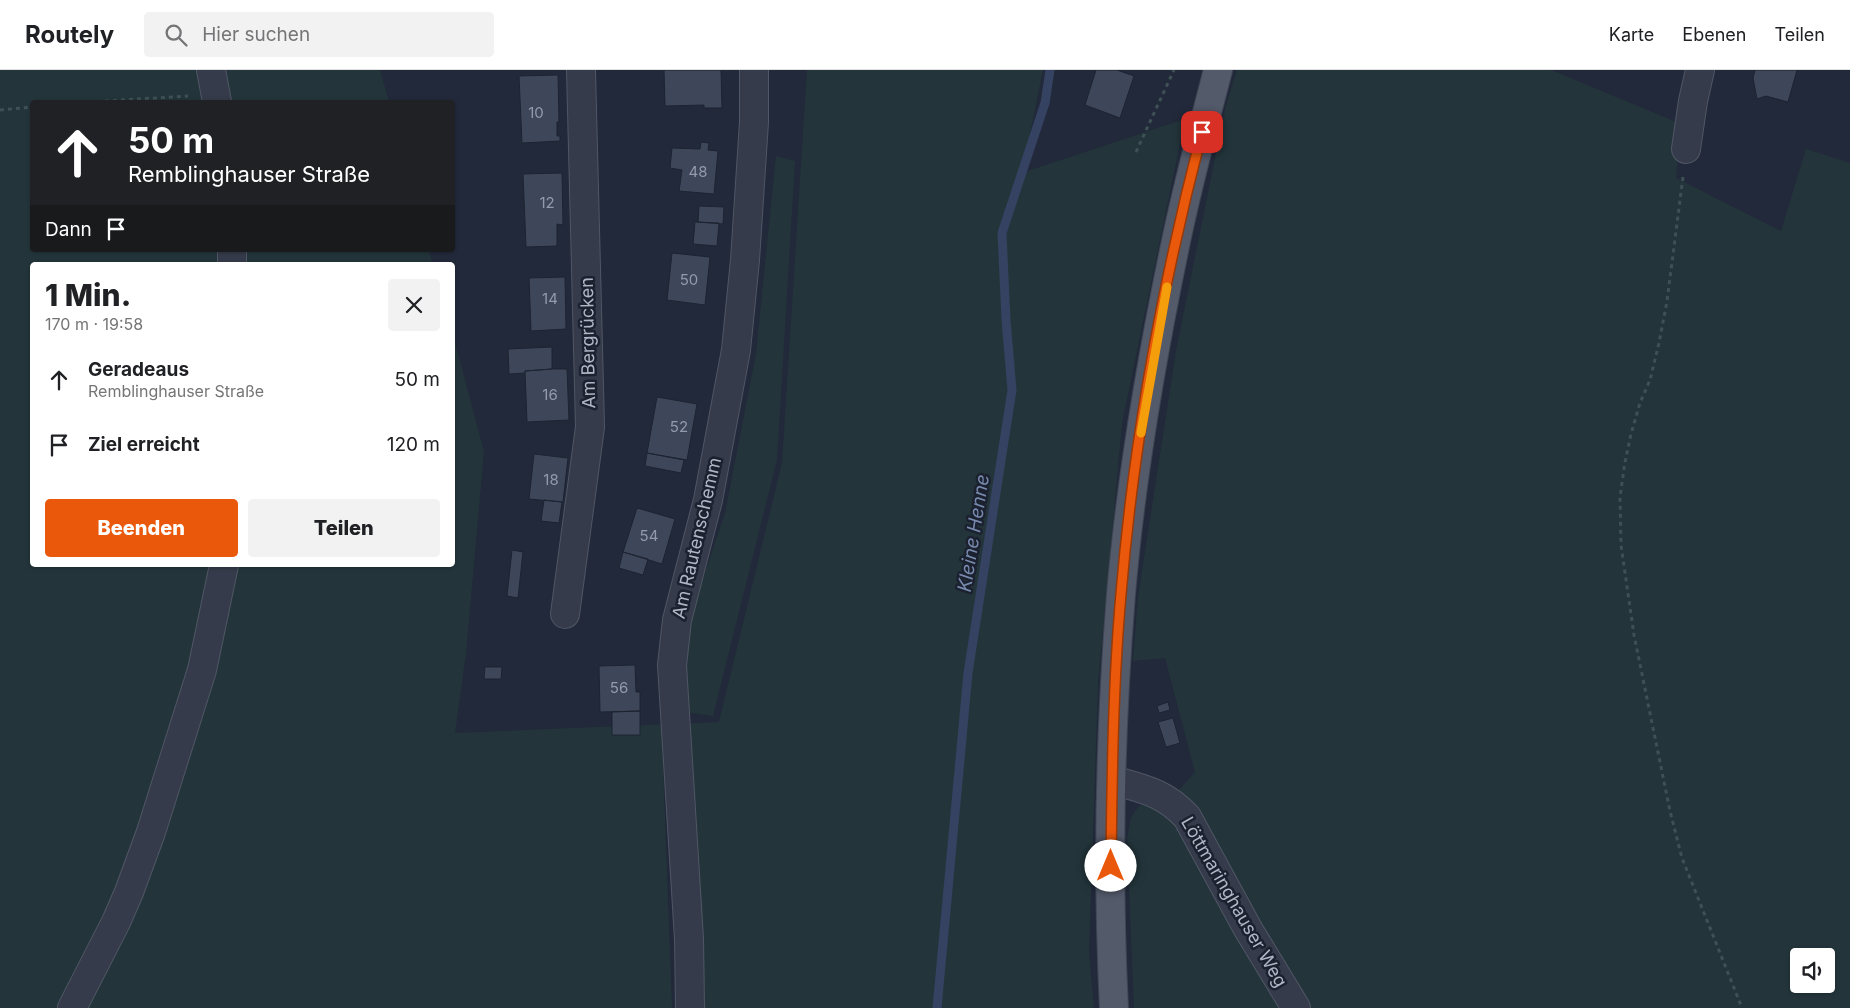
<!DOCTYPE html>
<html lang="de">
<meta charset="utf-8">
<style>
:root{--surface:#fff;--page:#f2f2f2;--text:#202124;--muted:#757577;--line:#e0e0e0;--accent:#ea580c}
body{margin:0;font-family:Inter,sans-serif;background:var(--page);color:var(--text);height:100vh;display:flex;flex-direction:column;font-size:19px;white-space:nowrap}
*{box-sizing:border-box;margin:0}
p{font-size:16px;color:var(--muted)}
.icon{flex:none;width:28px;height:28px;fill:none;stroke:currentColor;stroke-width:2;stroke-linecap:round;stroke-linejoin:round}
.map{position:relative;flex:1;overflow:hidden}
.sheet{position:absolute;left:30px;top:192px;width:425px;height:305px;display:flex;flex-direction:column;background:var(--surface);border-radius:5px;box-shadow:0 1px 4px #0004}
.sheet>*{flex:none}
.banner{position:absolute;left:30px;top:30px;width:425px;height:152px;border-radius:5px;box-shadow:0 1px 4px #0004;background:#202124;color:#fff;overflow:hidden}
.fabs{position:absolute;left:1790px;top:878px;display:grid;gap:10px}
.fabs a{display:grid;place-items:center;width:45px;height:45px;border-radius:5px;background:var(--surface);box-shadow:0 1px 4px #0004;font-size:25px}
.pin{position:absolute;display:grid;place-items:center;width:42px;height:42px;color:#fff;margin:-21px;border-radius:10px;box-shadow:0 2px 8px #0006}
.me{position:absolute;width:55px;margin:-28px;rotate:0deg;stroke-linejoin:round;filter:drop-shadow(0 0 4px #0008)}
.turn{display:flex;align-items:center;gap:18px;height:105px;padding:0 15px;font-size:22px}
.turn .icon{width:65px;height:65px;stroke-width:2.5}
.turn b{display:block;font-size:35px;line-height:42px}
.then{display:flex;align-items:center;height:48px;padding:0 15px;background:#0003;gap:10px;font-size:19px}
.round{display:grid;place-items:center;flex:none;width:52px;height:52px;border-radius:5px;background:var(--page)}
.overview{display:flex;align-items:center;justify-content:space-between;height:85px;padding:0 15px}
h1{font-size:30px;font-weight:800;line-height:38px}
.button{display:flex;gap:10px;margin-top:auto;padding:10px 15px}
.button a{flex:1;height:58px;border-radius:5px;background:var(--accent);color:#fff;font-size:20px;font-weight:800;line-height:58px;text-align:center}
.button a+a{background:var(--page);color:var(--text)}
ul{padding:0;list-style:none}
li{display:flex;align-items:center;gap:15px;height:65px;padding:0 15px}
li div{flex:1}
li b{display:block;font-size:19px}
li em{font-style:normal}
header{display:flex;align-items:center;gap:30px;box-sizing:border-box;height:70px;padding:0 25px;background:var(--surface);border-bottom:1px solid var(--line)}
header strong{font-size:24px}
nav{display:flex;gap:28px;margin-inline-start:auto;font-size:18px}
.search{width:350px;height:45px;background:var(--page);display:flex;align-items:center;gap:12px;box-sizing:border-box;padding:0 18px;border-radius:5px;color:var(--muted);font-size:19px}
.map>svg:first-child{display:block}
.green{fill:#23353b;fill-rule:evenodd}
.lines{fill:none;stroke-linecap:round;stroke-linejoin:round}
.stream{stroke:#354261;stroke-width:9}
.building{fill:#3e4759;stroke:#1d2331}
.minor-casing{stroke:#505665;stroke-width:30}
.major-casing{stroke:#3e4553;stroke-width:30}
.path{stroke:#3e5155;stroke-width:3;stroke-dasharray:4 4;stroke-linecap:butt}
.minor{stroke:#353b4a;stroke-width:28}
.major{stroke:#535a6a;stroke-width:28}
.route-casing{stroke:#983908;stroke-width:12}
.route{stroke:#ea580c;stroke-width:9}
.slow{stroke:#f59e0b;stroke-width:9}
.labels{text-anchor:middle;stroke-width:5;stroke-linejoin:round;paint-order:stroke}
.number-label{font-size:15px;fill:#949aab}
.street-label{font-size:18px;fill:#b0b6c6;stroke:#1b212f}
.water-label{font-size:19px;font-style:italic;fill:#7889ae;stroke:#1b212f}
</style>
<header>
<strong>Routely</strong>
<div class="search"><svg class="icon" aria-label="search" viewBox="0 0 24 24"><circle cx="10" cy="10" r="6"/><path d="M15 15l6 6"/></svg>Hier suchen</div>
<nav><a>Karte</a><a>Ebenen</a><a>Teilen</a></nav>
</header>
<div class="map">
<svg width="1850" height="938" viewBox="0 0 1850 938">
<rect width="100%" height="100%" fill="#22293a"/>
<!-- green -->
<path class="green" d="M0,0H380L389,32H32V180H429L433,195H32V495H452L453,265L484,382L466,583L455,663L719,652L782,393L807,0H1043L1022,103L1185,49L1122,353L1098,613L1089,882L1094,938H705L692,681L663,695L672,938H0Z
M1237,0H1551L1681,54L1676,108L1781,161L1806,79L1850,93V938H1134L1127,769L1131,747L1139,736L1149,734L1161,740L1195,702L1165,588L1133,591L1138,527L1176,281L1225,39ZM1799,886H1826V914H1799Z
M776,86L795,91L777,390L713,646L686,642L685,563L725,443L756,284Z"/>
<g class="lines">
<!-- stream -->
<path class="stream" d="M937,938L968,603L1012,320L1006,250L1002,163L1045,33L1050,0"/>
</g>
<!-- building -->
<path class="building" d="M664,0H721L722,38H704V35L665,36Z
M1096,0H1117L1134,6L1120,48L1085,35Z
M1755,0H1797L1788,32L1766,26L1757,29L1753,8Z
M558,5L559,52H557V66H560V71L522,73L519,6Z
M701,72L709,73L708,80L718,81L714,124L679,121L682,100L670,98L672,78L700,79Z
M562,103L563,155L557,154V176L526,177L523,104Z
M699,136L724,137L723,154L698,152Z
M695,152L719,153L717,176L693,174Z
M672,183L710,187L705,235L667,230Z
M565,207L566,259L531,261L529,208Z
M552,277V299L525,301V303L509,304L508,279Z
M552,299H567L569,350L527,352L525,301Z
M657,327L697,334L687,390L647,383Z
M647,383L684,390L681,403L645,396Z
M534,384L568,388L563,432L529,429Z
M544,430L562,432L559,453L541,451Z
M637,438L675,449L662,494L623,482Z
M512,480L523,482L518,528L507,526Z
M623,482L648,489L643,505L619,498Z
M635,595L636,622H640V641L600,642L599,596Z
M485,597H502L501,609H484Z
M1168,632L1170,640L1159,643L1157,636Z
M640,641V665H612V642Z
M1173,648L1180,673L1166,677L1158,652Z"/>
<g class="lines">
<defs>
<path id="minor" d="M211,0L217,32
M1686,79L1693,31L1700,0
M232,180V195
M565,544L590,357L581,0
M1112,710C1143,719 1164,722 1187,747L1248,859L1296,938
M72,938L116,852L129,822L151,762L202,600L224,495
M690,938L689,869L672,595L677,550L708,430L736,280L745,190L754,52V0"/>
<path id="major" d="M1114,938C1107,800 1110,661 1121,524C1131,407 1151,291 1175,176C1187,117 1203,58 1218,0"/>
</defs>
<!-- minor casing -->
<use href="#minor" class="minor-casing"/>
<!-- major casing -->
<use href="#major" class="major-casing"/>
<!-- path -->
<path class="path" d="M89,32L188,26
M0,40L32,37
M1136,82L1174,0
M1683,107L1667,231L1659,273L1650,310L1640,333L1631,364L1625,392L1620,427L1621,475L1634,565L1670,741L1682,788L1742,938"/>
<!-- minor -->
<use href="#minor" class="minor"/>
<!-- major -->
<use href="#major" class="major"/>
</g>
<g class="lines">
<defs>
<path id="route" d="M1111,796C1112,705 1113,614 1121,524C1134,368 1163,212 1202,62"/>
</defs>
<!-- route casing -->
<use href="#route" class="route-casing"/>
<!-- route -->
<use href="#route" class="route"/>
<!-- slow -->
<path class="slow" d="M1141,363L1167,217"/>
</g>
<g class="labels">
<!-- number labels -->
<g class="number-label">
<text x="536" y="48">10</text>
<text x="698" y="107">48</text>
<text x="547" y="138">12</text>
<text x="689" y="215">50</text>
<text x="550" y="234">14</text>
<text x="550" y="330">16</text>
<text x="679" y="362">52</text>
<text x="551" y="415">18</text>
<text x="649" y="471">54</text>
<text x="619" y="623">56</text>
</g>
<!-- street labels -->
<g class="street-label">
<text transform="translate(588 273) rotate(-91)" y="6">Am Bergrücken</text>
<text transform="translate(697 468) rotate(-77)" y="6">Am Rautenschemm</text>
<text transform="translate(1234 832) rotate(60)" y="6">Löttmaringhauser Weg</text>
</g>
<!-- water labels -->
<g class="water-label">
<text transform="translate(973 463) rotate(-81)" y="7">Kleine Henne</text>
</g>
</g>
</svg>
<div class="fabs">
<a><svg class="icon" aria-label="sound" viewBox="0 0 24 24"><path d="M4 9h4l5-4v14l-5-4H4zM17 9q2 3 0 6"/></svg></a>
</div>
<div class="pin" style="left:1202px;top:62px;background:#d93025"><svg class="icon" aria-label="arrive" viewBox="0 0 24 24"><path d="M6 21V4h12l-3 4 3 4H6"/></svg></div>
<svg class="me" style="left:1111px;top:796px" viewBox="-20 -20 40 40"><circle r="19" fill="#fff"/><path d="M0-13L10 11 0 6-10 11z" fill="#ea580c"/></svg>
<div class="banner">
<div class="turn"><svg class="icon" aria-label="ahead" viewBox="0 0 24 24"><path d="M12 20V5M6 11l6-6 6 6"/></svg><div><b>50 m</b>Remblinghauser Straße</div></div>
<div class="then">Dann<svg class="icon" aria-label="arrive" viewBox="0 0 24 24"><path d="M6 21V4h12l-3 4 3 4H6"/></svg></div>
</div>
<section class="sheet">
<div class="overview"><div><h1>1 Min.</h1><p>170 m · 19:58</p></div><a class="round"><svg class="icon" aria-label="close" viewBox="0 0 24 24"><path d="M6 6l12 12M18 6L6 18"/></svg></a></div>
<ul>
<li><svg class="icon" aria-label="ahead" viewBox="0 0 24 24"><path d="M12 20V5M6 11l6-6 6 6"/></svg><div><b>Geradeaus</b><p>Remblinghauser Straße</p></div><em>50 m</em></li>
<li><svg class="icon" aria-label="arrive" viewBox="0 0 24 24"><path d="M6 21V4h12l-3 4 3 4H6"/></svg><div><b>Ziel erreicht</b></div><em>120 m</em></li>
</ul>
<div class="button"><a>Beenden</a><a>Teilen</a></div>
</section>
</div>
